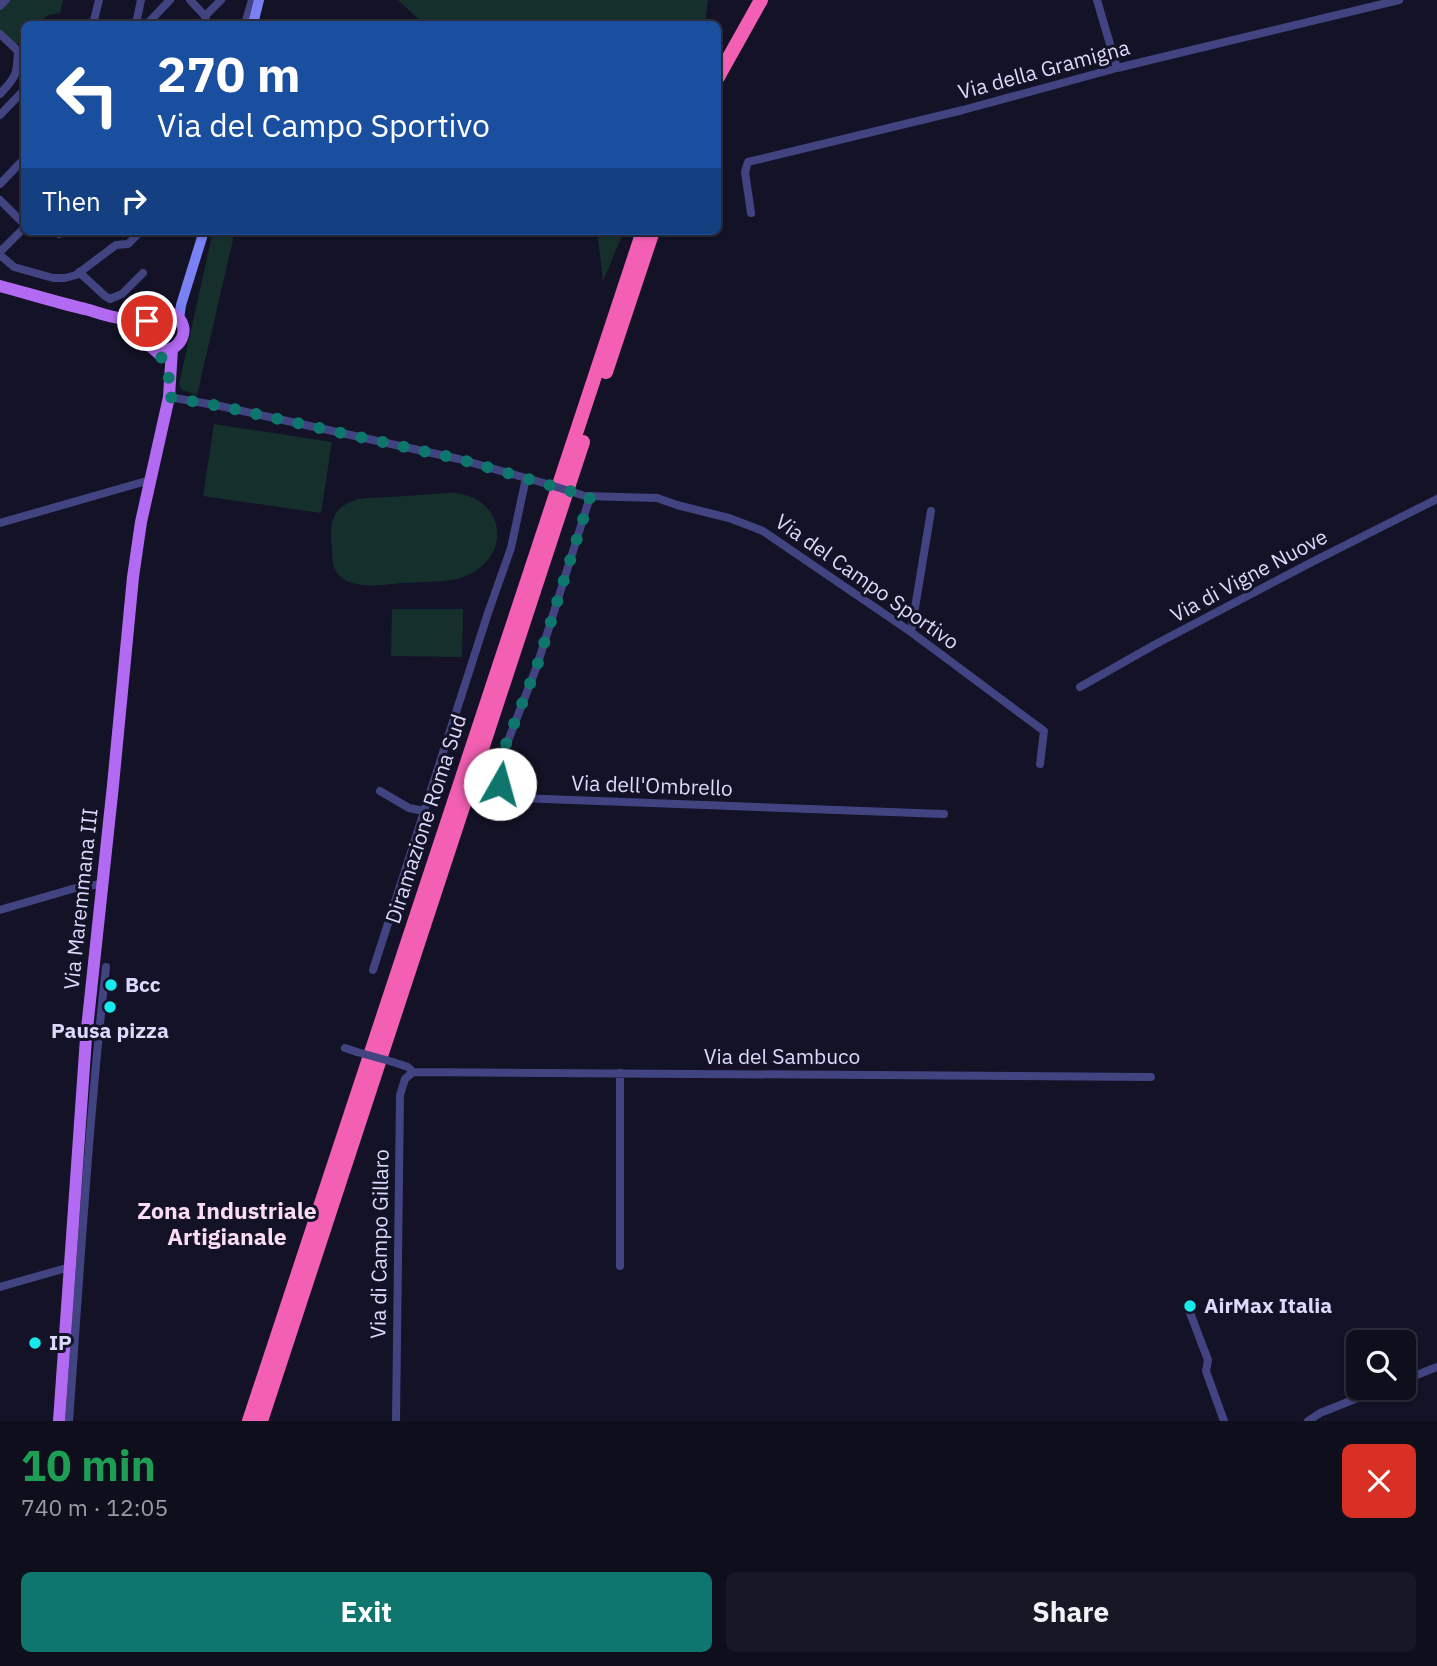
<!DOCTYPE html>
<meta charset="utf-8">
<style>
:root{--surface:#0e0e1c;--page:#171725;--text:#f1f3f6;--muted:#9b9ca3;--line:#2e2e3b;--accent:#0f766e}
body{margin:0;font-family:"IBM Plex Sans",sans-serif;background:var(--page);color:var(--text);height:100vh;display:flex;flex-direction:column;font-size:26px;white-space:nowrap}
*{box-sizing:border-box;margin:0}
p{font-size:23px;color:var(--muted)}
.icon{flex:none;width:38px;height:38px;fill:none;stroke:currentColor;stroke-width:2;stroke-linecap:round;stroke-linejoin:round}
.map{position:relative;height:1421px;overflow:hidden}
.drawer{display:flex;flex-direction:column;background:var(--surface);flex:1}
.drawer>*{flex:none}
.banner{position:absolute;left:21px;top:21px;width:700px;height:214px;border-radius:10px;box-shadow:0 2px 5px #0004,0 0 0 2px var(--line);background:#1a4fa0;color:#fff;overflow:hidden}
.tools{position:absolute;left:1346px;top:1330px;display:grid;gap:14px}
.tools a{display:grid;place-items:center;width:70px;height:70px;border-radius:10px;background:var(--surface);box-shadow:0 2px 5px #0004,0 0 0 2px var(--line);font-size:35px}
.pin{position:absolute;display:grid;place-items:center;width:60px;height:60px;color:#fff;margin:-30px;border:4px solid #fff;border-radius:50%;box-shadow:0 2px 7px #0007}
.me{position:absolute;width:77px;margin:-38px;rotate:7deg;stroke-linejoin:round;filter:drop-shadow(0 0 5px #0008)}
.turn{display:flex;align-items:center;gap:24px;height:147px;padding:0 21px;font-size:32px}
.turn .icon{width:91px;height:91px;stroke-width:2.5}
.turn b{display:block;font-size:49px;line-height:60px}
.then{display:flex;align-items:center;height:66px;padding:0 21px;background:#0003;gap:14px;font-size:26px}
.round{display:grid;place-items:center;flex:none;width:74px;height:74px;border-radius:10px;background:var(--page)}
.summary{display:flex;align-items:center;justify-content:space-between;height:119px;padding:0 21px}
h1{font-size:42px;font-weight:700;line-height:52px;color:#1e9e55}
.primary-button{display:flex;gap:14px;margin-top:auto;padding:14px 21px}
.primary-button a{flex:1;height:80px;border-radius:10px;background:var(--accent);color:#fff;font-size:28px;font-weight:700;line-height:80px;text-align:center}
.primary-button a+a{background:var(--page);color:var(--text)}
.map>svg:first-child{display:block}
.green{fill:#15302c}
.lines{fill:none;stroke-linecap:round;stroke-linejoin:round}
.street{stroke:#414481;stroke-width:8}
.secondary{stroke:#7981f4;stroke-width:10}
.primary{stroke:#b36af2;stroke-width:12}
.highway{stroke:#f25fb3;stroke-width:14}
.street-bridge{stroke:#414481;stroke-width:8}
.route{stroke:#0f766e;stroke-width:12;stroke-dasharray:0 21.6}
.poi-dot{fill:#17eaeb;stroke:#131226;stroke-width:2.5}
.labels{text-anchor:middle;stroke-width:6;stroke-linejoin:round;paint-order:stroke}
.street-label{font-size:21px;fill:#dbdafc;stroke:#131226}
.poi-label{font-size:21px;font-weight:bold;fill:#dbdafc;stroke:#131226;text-anchor:start}
.neighbourhood-label{font-size:23px;font-weight:bold;fill:#fcdcf3;stroke:#131226}
</style>
<div class="map">
<svg width="1437" height="1421" viewBox="0 0 1437 1421">
<rect width="100%" height="100%" fill="#131226"/>
<!-- green -->
<path class="green" d="M11,0H63L60,13L48,15L38,24H24V38L16,45L0,29V11Z
M398,0H708L705,24H424Z
M213,231H235L197,395L182,390L179,384Z
M597,231H624L603,281Z
M214,424L332,442L321,513L203,496Z
M449,493C499,492 515,547 474,572C455,584 427,581 406,583C386,584 365,589 347,581C334,574 332,564 332,550C331,537 329,524 336,513C341,506 350,501 359,499C369,497 380,498 391,497C410,496 430,494 449,493Z
M392,609H463L462,657L391,656Z"/>
<g class="lines">
<!-- street -->
<path class="street" d="M190,0L205,16L207,24
M1097,0L1117,68
M0,6L6,0
M205,16L221,0
M93,24L99,0
M136,24L141,0
M147,24L170,0
M245,24L252,0
M0,34L18,51C17,74 17,76 0,94
M0,115L24,90
M0,184L24,159
M0,200L24,224
M751,213L745,172L748,162L963,110L1117,68L1399,0
M56,231L59,234L62,231
M0,252L24,228
M0,255L14,267L53,278H65L76,275L116,245L128,244L141,231
M79,272L105,296L110,299L122,294L143,273
M169,397L220,406L459,459L547,484
M585,496L657,498L677,505L729,518L763,531L911,632L1044,731L1040,764
M590,497L537,666L501,759L498,768L500,784L504,791L518,798L944,814
M0,523L150,480
M911,632L931,511
M1080,687L1154,645L1314,561L1437,499
M380,791L409,808L424,811
M0,910L79,887L102,884
M373,970L488,613L511,548L526,478
M345,1048L357,1052
M393,1062L408,1067L413,1072
M413,1072L1151,1077
M620,1266V1073
M0,1287L70,1267
M1189,1310L1208,1360L1206,1371L1224,1421
M1404,1380L1437,1367
M69,1421C80,1270 89,1118 106,967
M396,1421L400,1095L405,1079L413,1072
M1308,1421L1320,1413L1383,1388"/>
<!-- secondary -->
<path class="secondary" d="M253,24L259,0
M179,319L181,305L204,231"/>
<!-- primary -->
<path class="primary" d="M0,286C30,294 59,303 89,310C99,313 110,317 120,318C129,319 139,320 147,317C156,314 163,308 173,314C194,325 181,355 157,350
M120,319C135,327 138,330 147,343C151,348 156,350 160,355
M59,1421L86,1038L113,785L133,577L141,522L169,397L172,349"/>
<!-- highway -->
<path class="highway" d="M718,77L761,0
M606,372L653,231
M249,1421L643,231
M261,1421L583,442"/>
<!-- street-bridge -->
<path class="street-bridge" d="M547,484L582,495
M357,1052L393,1062"/>
</g>
<g class="lines">
<!-- route -->
<path class="route" d="M147,321C138,340 150,341 159,354C168,366 171,382 169,397L220,406L459,459L590,497L537,666L500,759L498,768L500,784"/>
</g>
<!-- markers -->
<g class="poi-dot">
<circle cx="111" cy="985" r="7"/>
<circle cx="110" cy="1007" r="7"/>
<circle cx="1190" cy="1306" r="7"/>
<circle cx="35" cy="1343" r="7"/>
</g>
<g class="labels">
<!-- street labels -->
<g class="street-label">
<text transform="translate(1044 70) rotate(-15)" y="7">Via della Gramigna</text>
<text transform="translate(1249 576) rotate(-28)" y="7">Via di Vigne Nuove</text>
<text transform="translate(867 582) rotate(35)" y="7">Via del Campo Sportivo</text>
<text transform="translate(652 786) rotate(2)" y="7">Via dell'Ombrello</text>
<text transform="translate(426 819) rotate(-72)" y="7">Diramazione Roma Sud</text>
<text transform="translate(81 899) rotate(-84)" y="7">Via Maremmana III</text>
<text x="782" y="1064">Via del Sambuco</text>
<text transform="translate(380 1244) rotate(-89)" y="7">Via di Campo Gillaro</text>
</g>
<!-- poi labels -->
<g class="poi-label">
<text x="125" y="992">Bcc</text>
<text x="110" y="1038" text-anchor="middle">Pausa pizza</text>
<text x="1204" y="1313">AirMax Italia</text>
<text x="49" y="1350">IP</text>
</g>
<!-- neighbourhood labels -->
<g class="neighbourhood-label">
<text x="227" y="1219">Zona Industriale<tspan x="227" dy="26">Artigianale</tspan></text>
</g>
</g>
</svg>
<div class="tools">
<a><svg class="icon" aria-label="search" viewBox="0 0 24 24"><circle cx="10" cy="10" r="6"/><path d="M15 15l6 6"/></svg></a>
</div>
<div class="pin" style="left:147px;top:321px;background:#d93025"><svg class="icon" aria-label="arrive" viewBox="0 0 24 24"><path d="M6 21V4h12l-3 4 3 4H6"/></svg></div>
<svg class="me" style="left:500px;top:784px" viewBox="-20 -20 40 40"><circle r="19" fill="#fff"/><path d="M0-13L10 11 0 6-10 11z" fill="#0f766e"/></svg>
<div class="banner">
<div class="turn"><svg class="icon" aria-label="left" viewBox="0 0 24 24"><path d="M17 20v-9H6M10 6l-5 5 5 5"/></svg><div><b>270 m</b>Via del Campo Sportivo</div></div>
<div class="then">Then<svg class="icon" aria-label="right" viewBox="0 0 24 24"><path d="M7 20v-9h11M14 6l5 5-5 5"/></svg></div>
</div>
</div>
<section class="drawer">
<div class="summary"><div><h1>10 min</h1><p>740 m · 12:05</p></div><a class="round" style="background:#d93025;color:#fff"><svg class="icon" aria-label="close" viewBox="0 0 24 24"><path d="M6 6l12 12M18 6L6 18"/></svg></a></div>
<div class="primary-button"><a>Exit</a><a>Share</a></div>
</section>
